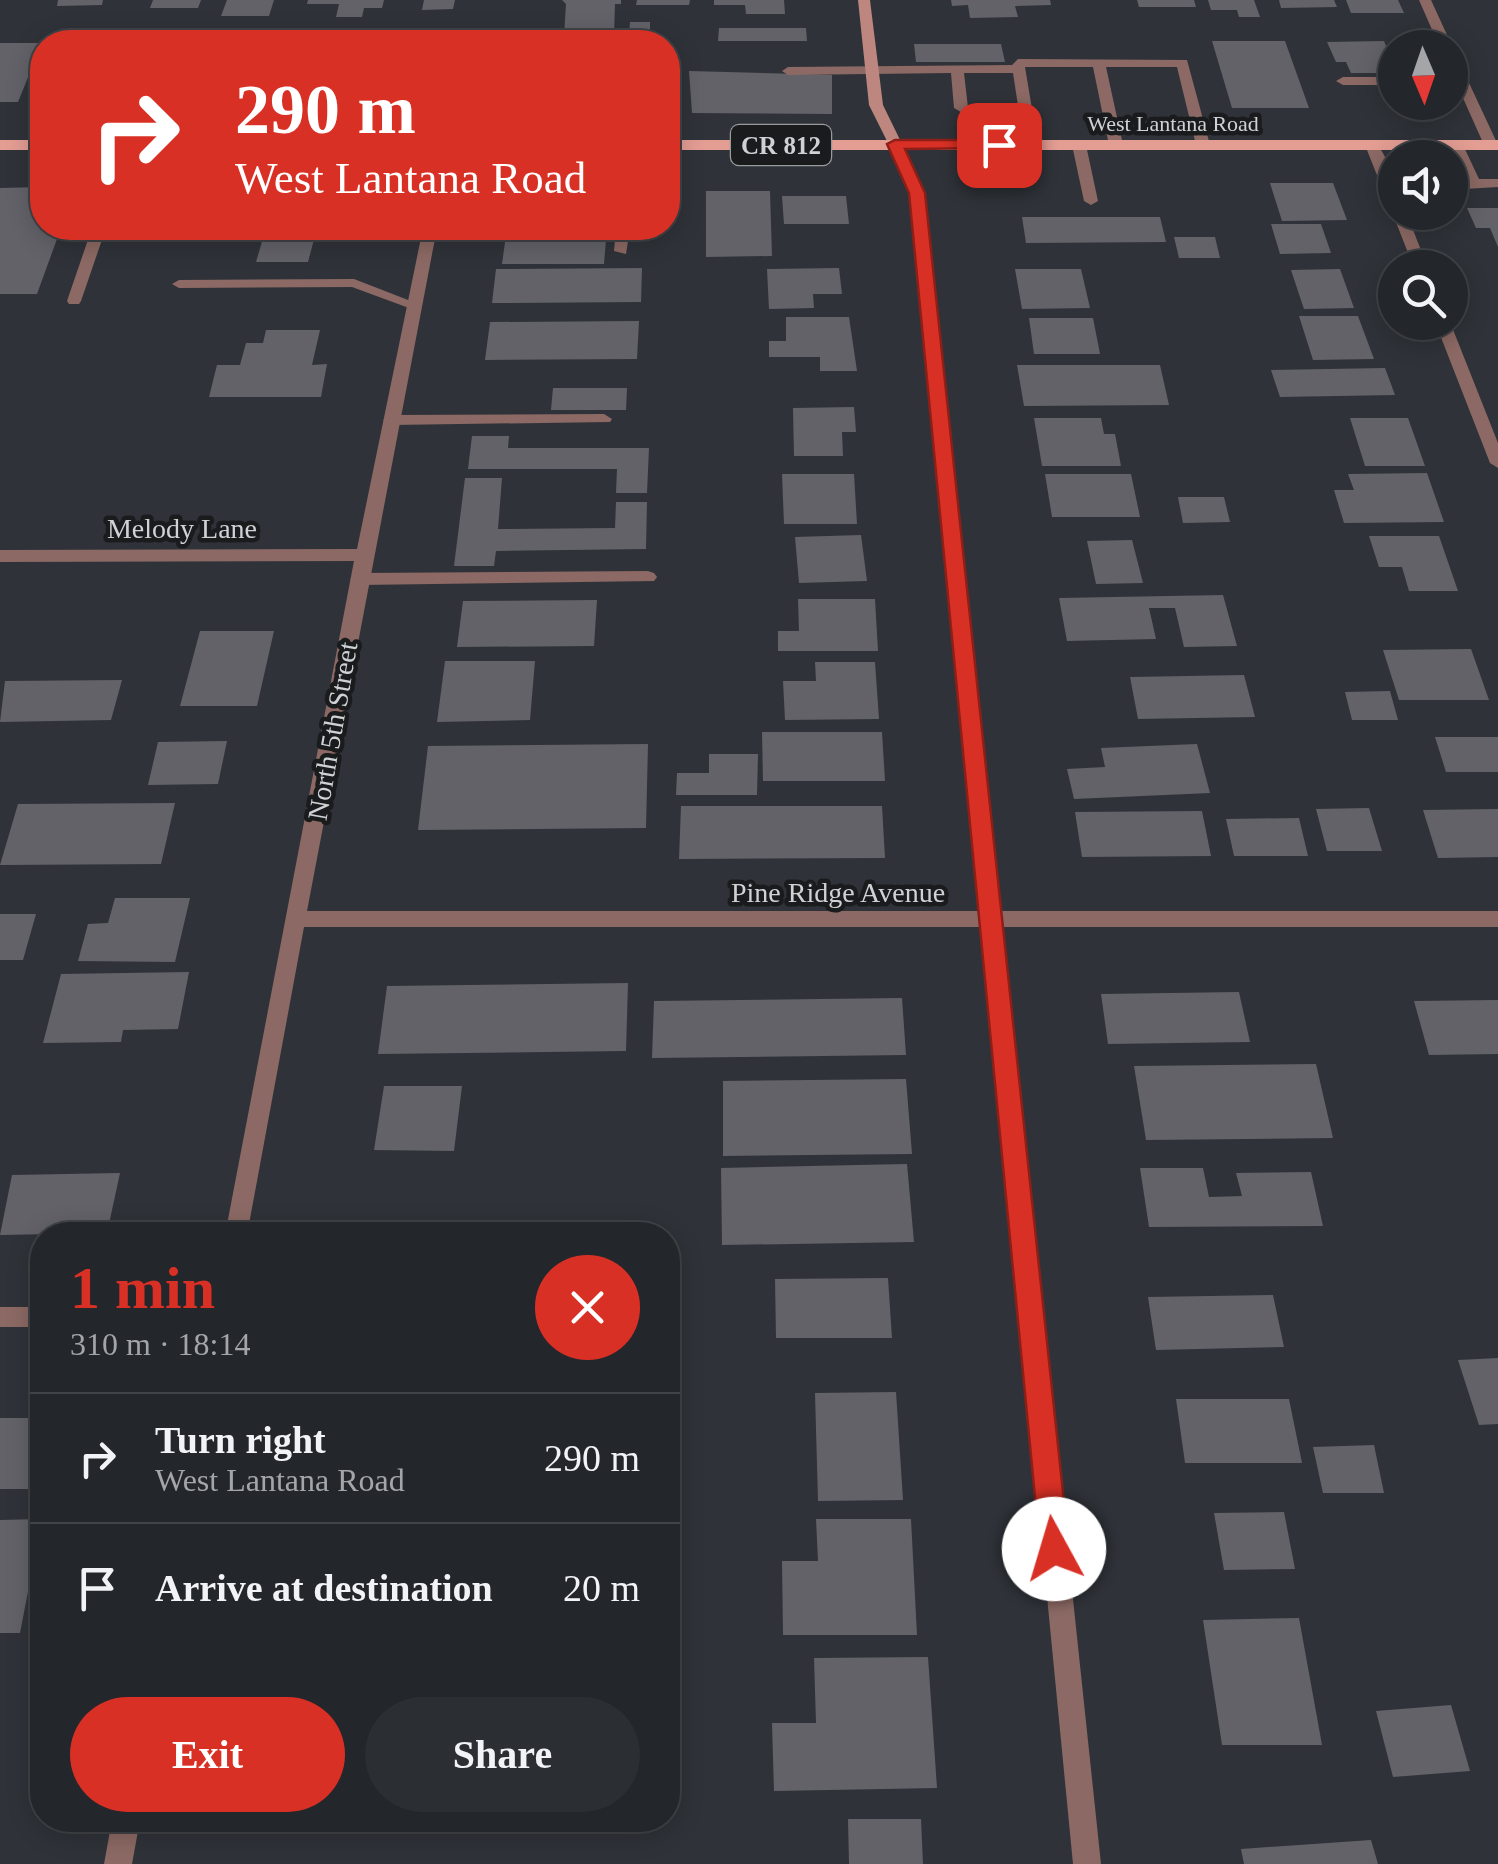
<!DOCTYPE html>
<meta charset="utf-8">
<style>
:root{--surface:#23262b;--page:#2b2e33;--text:#f1f3f6;--muted:#a3a5a9;--line:#404347;--accent:#d93025}
body{margin:0;font-family:Georgia,serif;background:var(--page);color:var(--text);height:100vh;display:flex;flex-direction:column;font-size:38px;white-space:nowrap}
*{box-sizing:border-box;margin:0}
p{font-size:32px;color:var(--muted)}
.icon{flex:none;width:55px;height:55px;fill:none;stroke:currentColor;stroke-width:2;stroke-linecap:round;stroke-linejoin:round}
.map{position:relative;flex:1;overflow:hidden}
.drawer{position:absolute;left:30px;top:1222px;width:650px;height:610px;display:flex;flex-direction:column;background:var(--surface);border-radius:40px;box-shadow:0 5px 25px #0003,0 0 0 2px var(--line)}
.drawer>*{flex:none}
.hud{position:absolute;left:30px;top:30px;width:650px;height:210px;border-radius:40px;box-shadow:0 5px 25px #0003,0 0 0 2px var(--line);background:#d93025;color:#fff;overflow:hidden}
.needle{width:65px;rotate:178deg}
.controls{position:absolute;left:1378px;top:30px;display:grid;gap:20px}
.controls a{display:grid;place-items:center;width:90px;height:90px;border-radius:50%;background:var(--surface);box-shadow:0 5px 25px #0003,0 0 0 2px var(--line);font-size:50px}
.pin{position:absolute;display:grid;place-items:center;width:85px;height:85px;color:#fff;margin:-42px;border-radius:20px;box-shadow:0 5px 15px #0006}
.me{position:absolute;width:110px;margin:-55px;rotate:354deg;stroke-linejoin:round;filter:drop-shadow(0 0 8px #0008)}
.turn{display:flex;align-items:center;gap:35px;height:210px;padding:0 40px;font-size:45px}
.turn .icon{width:130px;height:130px;stroke-width:2.5}
.turn b{display:block;font-size:70px;line-height:85px}
.round{display:grid;place-items:center;flex:none;width:105px;height:105px;border-radius:52px;background:var(--page)}
.head{display:flex;align-items:center;justify-content:space-between;height:170px;padding:0 40px}
h1{font-size:60px;font-weight:700;line-height:75px;color:var(--accent)}
.primary-button{display:flex;gap:20px;margin-top:auto;padding:20px 40px}
.primary-button a{flex:1;height:115px;border-radius:60px;background:var(--accent);color:#fff;font-size:40px;font-weight:700;line-height:115px;text-align:center}
.primary-button a+a{background:var(--page);color:var(--text)}
ul{padding:0;list-style:none}
li{display:flex;align-items:center;gap:30px;height:130px;padding:0 40px;border-top:2px solid var(--line)}
li div{flex:1}
li b{display:block;font-size:38px}
li em{font-style:normal}
.map>svg:first-child{display:block}
.building{fill:#636269}
.lines{fill:none;stroke-linecap:round;stroke-linejoin:round}
.lane{fill:#8c6964;fill-rule:evenodd}
.street{fill:#8c6964;fill-rule:evenodd}
.secondary{fill:#bd867f;fill-rule:evenodd}
.primary{fill:#e39d93;fill-rule:evenodd}
.route{fill:#d93025;stroke:#8d1f18;stroke-width:2.5}
.labels{text-anchor:middle;stroke-width:9;stroke-linejoin:round;paint-order:stroke}
.far-street-label{font-size:22px;fill:#cfd2d5;stroke:#191b1d}
.shield{fill:#191b1d;stroke:#989b9e;stroke-width:2.5}
.shield-label{font-size:25px;font-weight:bold;fill:#cfd2d5}
.street-label{font-size:28px;fill:#cfd2d5;stroke:#191b1d}
</style>
<div class="map">
<svg width="1498" height="1864" viewBox="0 0 1498 1864">
<rect width="100%" height="100%" fill="#2f3339"/>
<!-- building -->
<path class="building" d="M58,0H103L102,5L57,6Z
M153,0H201L198,8H150Z
M227,0H274L269,16H221Z
M308,0H384L382,8H364L362,17H336L339,4H307Z
M424,0H455L453,9L422,10Z
M562,0H621V4H615L614,35L564,36L566,4Z
M637,0H690L689,5H636Z
M714,0H784L785,14H746L745,5H714Z
M951,0H1050L1051,5L1015,6L1018,17L970,18L968,5L952,6Z
M1137,0H1194L1196,7H1139Z
M1208,0H1254L1260,17H1239L1237,10H1211Z
M1279,0H1334L1337,7L1281,8Z
M1346,0H1398L1404,13H1351Z
M630,22H650V36H629Z
M719,28H806L807,41H718Z
M1212,41H1285L1309,108H1232Z
M1384,41L1387,48H1395V73H1351L1346,62H1336L1327,42Z
M0,43H42L18,102H0Z
M914,44H1001L1005,62H916Z
M689,71L832,75V114L692,113Z
M1270,183H1333L1347,220L1282,221Z
M42,187V228H61L37,294H0V188Z
M706,191H770L772,256L706,257Z
M782,196H846L849,224H784Z
M1467,208H1498V247L1490,228H1476Z
M1022,217H1160L1166,242L1026,243Z
M1271,224H1321L1331,253L1280,254Z
M266,228H317L308,262H256Z
M507,228H607L604,264H502Z
M1174,237H1215L1220,258H1179Z
M642,268L641,302L492,303L496,269Z
M839,268L842,294H813L814,308L769,309L767,269Z
M1015,269H1081L1090,308L1022,309Z
M1340,269L1354,308L1304,309L1291,270Z
M1299,316H1358L1374,359L1313,360Z
M786,317H849L857,371H820V357H769V341H786Z
M1029,318H1093L1100,354H1034Z
M639,321L637,359L485,360L490,322Z
M266,330H320L312,365L327,364L321,397H209L217,365H240L246,343H263Z
M1017,365H1160L1169,405L1024,406Z
M1385,368L1395,395L1280,397L1271,370Z
M553,388H627L626,410H551Z
M854,407L856,432H842L843,456H794L793,408Z
M1034,418H1101L1104,434H1115L1121,466H1042Z
M1350,418H1408L1425,466H1365Z
M472,436H509L508,448H649L647,493H616L617,469H468Z
M1427,473L1444,522L1344,523L1334,490H1354L1348,474Z
M782,474H854L857,524H784Z
M1045,474H1131L1140,517H1052Z
M465,478H502L498,529L615,528L616,502H647L646,549L496,551L494,566H454Z
M1178,497H1224L1230,522L1183,523Z
M861,535L867,581L799,583L795,537Z
M1369,536H1439L1458,591H1409L1402,567H1379Z
M1132,540L1143,583L1096,584L1087,541Z
M1223,595L1237,646L1184,647L1175,608H1149L1156,639L1067,641L1059,598Z
M798,599H875L878,651H778V631H799Z
M597,600L594,646L457,647L463,601Z
M200,631H274L257,706H180Z
M1471,649L1489,700H1399L1383,650Z
M445,661H535L530,720L437,722Z
M815,662H875L879,719L785,720L783,681H816Z
M1244,675L1255,717L1138,719L1130,677Z
M122,680L111,720L0,722L5,681Z
M1390,691L1398,720H1352L1345,692Z
M762,732H882L885,781H763Z
M1435,737H1498V772H1446Z
M227,741L218,784L148,785L158,742Z
M648,744L646,828L418,830L428,746Z
M1197,744L1210,793L1074,799L1067,769L1105,767L1101,748Z
M709,754H758L757,795H676L677,773H709Z
M175,803L161,864L0,865L18,804Z
M681,806H882L885,858L679,859Z
M1369,808L1382,851H1327L1316,809Z
M1498,809V857L1438,858L1423,810Z
M1202,811L1211,856L1082,857L1075,812Z
M1299,818L1308,856H1234L1226,819Z
M115,898H190L175,962L78,961L88,924L108,923Z
M0,914H36L23,960H0Z
M189,972L178,1029L123,1030L121,1042L43,1043L61,974Z
M628,983L626,1051L378,1054L387,986Z
M1239,992L1250,1042L1108,1044L1101,994Z
M902,998L906,1055L652,1058L654,1001Z
M1498,1000V1054L1429,1055L1414,1001Z
M1316,1064L1333,1138L1146,1140L1134,1066Z
M906,1079L912,1154L723,1156V1081Z
M384,1086H462L454,1151L374,1150Z
M907,1164L914,1242L722,1245L721,1168Z
M1140,1168H1203L1209,1197L1242,1196L1236,1173L1311,1172L1323,1226L1149,1227Z
M120,1173L107,1233L0,1235L12,1175Z
M888,1278L892,1338H776L775,1279Z
M1273,1295L1284,1347L1156,1350L1148,1297Z
M1498,1358V1424L1479,1425L1458,1360Z
M896,1392L903,1500L818,1501L815,1393Z
M1176,1399H1289L1302,1463H1185Z
M0,1418H42V1489H0Z
M1374,1445L1384,1493H1323L1313,1447Z
M1284,1512L1295,1569L1224,1570L1214,1513Z
M42,1519L20,1633H0V1520Z
M816,1519H911L917,1635H783L782,1561H818Z
M1299,1618L1322,1745H1222L1203,1620Z
M928,1657L937,1788L774,1791L772,1723H816L814,1658Z
M1451,1705L1470,1771L1393,1777L1376,1711Z
M848,1819H921L923,1864H849Z
M1371,1840L1378,1864H1244L1241,1849Z"/>
<g class="lines">
<!-- lane -->
<path class="lane" d="M669,49L675,53L674,69L668,73Z
M1018,59L1187,60L1210,145L1203,149L1196,145L1177,67H1106L1123,145L1116,149L1109,145L1093,67H1025L1038,145L1031,149L1024,145L1013,73H964L968,108L961,112L954,108L951,73L788,75L782,71L788,67L1012,65Z
M1395,77V85H1343L1336,81L1343,77Z
M1079,141L1086,145L1098,201L1091,205L1084,201L1072,145Z
M1456,141L1463,145L1479,179H1498V187L1464,189L1450,197V186L1466,180L1449,145Z
M92,228H106L81,301L79,304H69L67,301Z
M616,228H630L626,254L614,251Z
M354,279L421,305L419,308H409L352,287L179,288L172,284L179,280Z
M604,414L612,419L610,422L391,425L383,420L391,415Z
M648,571L654,573L657,577L654,581L359,585L350,579L359,573Z"/>
<!-- street -->
<path class="street" d="M1419,0H1431L1453,48L1452,51L1450,48H1440Z
M1450,51L1456,55L1498,145L1496,148L1484,145L1450,69Z
M890,141L902,144L924,193L1000,911H1498V927H1002L1101,1864H1073L982,927H304L247,1235H225L354,561L0,562V550L357,549L423,228H437L307,911H980L910,193L888,144Z
M1372,141C1390,153 1395,186 1395,207L1388,203L1365,145Z
M1395,209V212H1406L1428,268H1414L1392,212Z
M1435,322H1450L1498,443V468L1490,463Z
M0,1307H42V1327H0Z
M112,1820H140L132,1864H104Z"/>
<!-- secondary -->
<path class="secondary" d="M858,0H870L883,105L902,144L900,147H890L869,105Z"/>
<!-- primary -->
<path class="primary" d="M0,140H42V150H0Z
M668,140H1498V150H668Z"/>
</g>
<!-- route -->
<path class="route" d="M999,140L1004,141V148L905,149L925,193L1069,1549L1065,1559L1054,1563L1044,1559L1040,1549L909,193L887,144L895,140Z"/>
<g class="labels">
<!-- far-street labels -->
<g class="far-street-label">
<text x="1173" y="131">West Lantana Road</text>
</g>
<!-- shield labels -->
<rect class="shield" x="731" y="125" width="100" height="40" rx="8"/>
<g class="shield-label">
<text x="781" y="154">CR 812</text>
</g>
<!-- street labels -->
<g class="street-label">
<text x="182" y="538">Melody Lane</text>
<text transform="translate(332 731) rotate(-80)" y="10">North 5th Street</text>
<text x="838" y="902">Pine Ridge Avenue</text>
</g>
</g>
</svg>
<div class="controls">
<a><svg class="needle" viewBox="-14 -14 28 28"><path d="M0-13l5 13h-10z" fill="#e53935"/><path d="M0 13l5-13h-10z" fill="#a3a5a9"/></svg></a>
<a><svg class="icon" aria-label="sound" viewBox="0 0 24 24"><path d="M4 9h4l5-4v14l-5-4H4zM17 9q2 3 0 6"/></svg></a>
<a><svg class="icon" aria-label="search" viewBox="0 0 24 24"><circle cx="10" cy="10" r="6"/><path d="M15 15l6 6"/></svg></a>
</div>
<div class="pin" style="left:999px;top:145px;background:#d93025"><svg class="icon" aria-label="arrive" viewBox="0 0 24 24"><path d="M6 21V4h12l-3 4 3 4H6"/></svg></div>
<svg class="me" style="left:1054px;top:1549px" viewBox="-20 -20 40 40"><circle r="19" fill="#fff"/><path d="M0-13L10 11 0 6-10 11z" fill="#d93025"/></svg>
<div class="hud">
<div class="turn"><svg class="icon" aria-label="right" viewBox="0 0 24 24"><path d="M7 20v-9h11M14 6l5 5-5 5"/></svg><div><b>290 m</b>West Lantana Road</div></div>
</div>
<section class="drawer">
<div class="head"><div><h1>1 min</h1><p>310 m · 18:14</p></div><a class="round" style="background:#d93025;color:#fff"><svg class="icon" aria-label="close" viewBox="0 0 24 24"><path d="M6 6l12 12M18 6L6 18"/></svg></a></div>
<ul>
<li><svg class="icon" aria-label="right" viewBox="0 0 24 24"><path d="M7 20v-9h11M14 6l5 5-5 5"/></svg><div><b>Turn right</b><p>West Lantana Road</p></div><em>290 m</em></li>
<li><svg class="icon" aria-label="arrive" viewBox="0 0 24 24"><path d="M6 21V4h12l-3 4 3 4H6"/></svg><div><b>Arrive at destination</b></div><em>20 m</em></li>
</ul>
<div class="primary-button"><a>Exit</a><a>Share</a></div>
</section>
</div>
